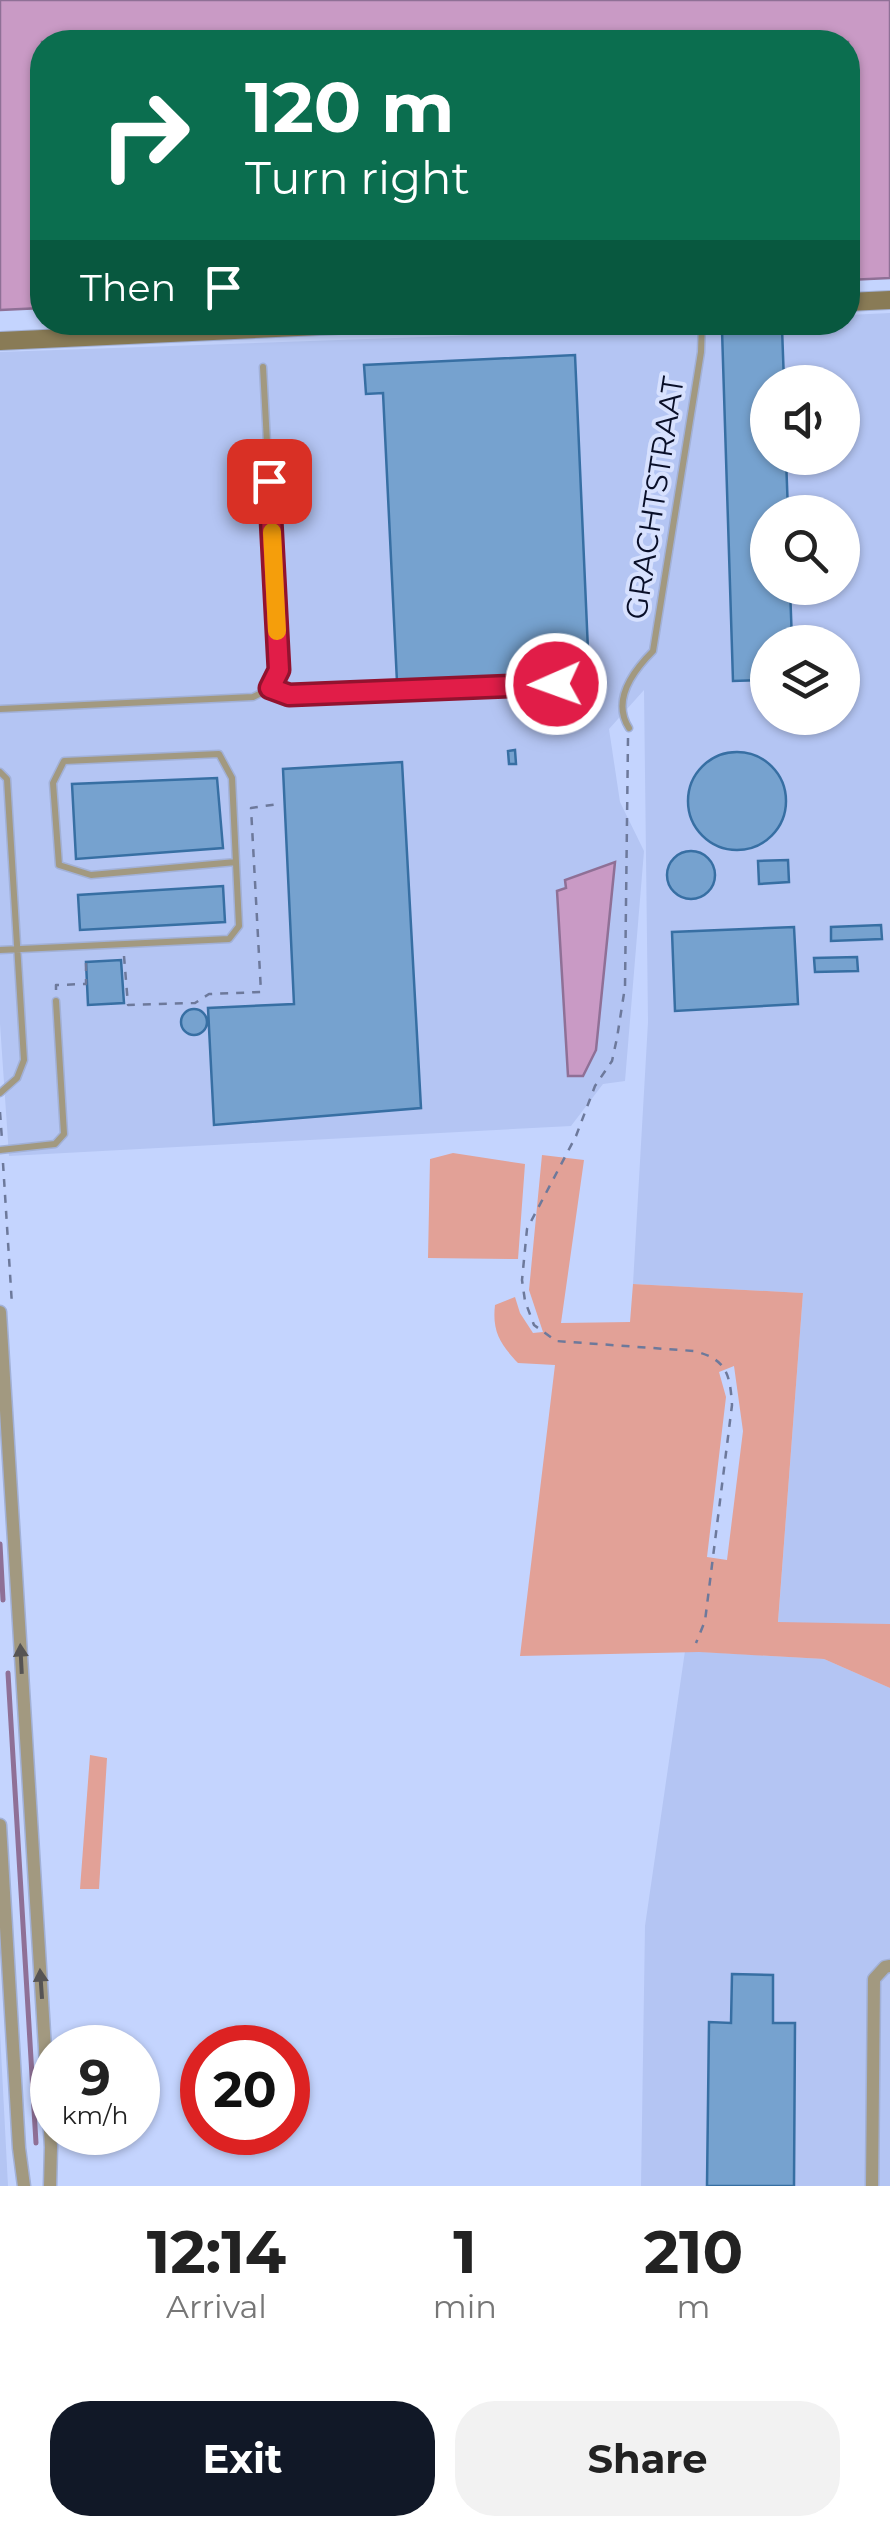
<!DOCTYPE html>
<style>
:root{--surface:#fff;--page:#f2f2f2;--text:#222;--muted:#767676;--accent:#111827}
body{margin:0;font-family:Montserrat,sans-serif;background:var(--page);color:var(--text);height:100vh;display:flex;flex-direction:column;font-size:38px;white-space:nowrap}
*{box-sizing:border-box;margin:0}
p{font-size:32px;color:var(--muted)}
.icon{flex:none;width:55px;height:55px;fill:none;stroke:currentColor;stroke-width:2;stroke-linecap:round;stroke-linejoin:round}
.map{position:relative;height:2186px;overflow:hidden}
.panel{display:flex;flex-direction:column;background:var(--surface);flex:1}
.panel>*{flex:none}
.banner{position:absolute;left:30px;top:30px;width:830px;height:305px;border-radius:40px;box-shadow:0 2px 8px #0004;background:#0b6e4f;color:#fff;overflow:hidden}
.controls{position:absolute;left:750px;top:365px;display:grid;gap:20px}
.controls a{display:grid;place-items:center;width:110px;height:110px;border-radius:50%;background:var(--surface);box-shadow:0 2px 8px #0004;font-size:50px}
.speed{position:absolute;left:30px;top:2025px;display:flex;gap:20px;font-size:50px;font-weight:700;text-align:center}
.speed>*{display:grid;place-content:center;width:130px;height:130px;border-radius:50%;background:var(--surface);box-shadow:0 2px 8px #0004;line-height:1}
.speed small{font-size:25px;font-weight:400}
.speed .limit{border:15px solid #d22;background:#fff;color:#111}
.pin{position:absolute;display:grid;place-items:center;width:85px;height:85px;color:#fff;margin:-42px;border-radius:20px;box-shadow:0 5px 15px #0006}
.me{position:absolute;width:110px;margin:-55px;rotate:268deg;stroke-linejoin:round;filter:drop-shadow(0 0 8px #0008)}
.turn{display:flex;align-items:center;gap:35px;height:210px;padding:0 50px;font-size:45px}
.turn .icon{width:130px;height:130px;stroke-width:2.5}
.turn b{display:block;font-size:70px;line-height:85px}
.then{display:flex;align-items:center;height:95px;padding:0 50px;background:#0003;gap:20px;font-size:38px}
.eta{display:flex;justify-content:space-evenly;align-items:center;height:170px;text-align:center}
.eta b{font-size:60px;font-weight:700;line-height:70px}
.button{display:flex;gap:20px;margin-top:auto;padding:20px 50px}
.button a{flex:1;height:115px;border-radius:40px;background:var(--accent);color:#fff;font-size:40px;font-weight:700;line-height:115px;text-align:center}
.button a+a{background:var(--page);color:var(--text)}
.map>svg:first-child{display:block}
.built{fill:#b4c5f3;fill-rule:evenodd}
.green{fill:#e2a197;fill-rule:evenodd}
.water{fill:#c99ac5;stroke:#8f7096;stroke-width:2.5}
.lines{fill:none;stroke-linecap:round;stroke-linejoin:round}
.stream{stroke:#8f7096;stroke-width:5}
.building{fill:#76a2cf;stroke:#376fa3;stroke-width:2.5}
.lane-casing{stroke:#a2b1d7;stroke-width:9}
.street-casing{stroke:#a2b1d7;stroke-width:15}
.secondary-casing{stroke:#a2b1d7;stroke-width:20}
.path{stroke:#6d799b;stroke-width:2.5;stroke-dasharray:8 8;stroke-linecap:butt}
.lane{stroke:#a29980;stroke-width:6}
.street{stroke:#a29980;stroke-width:12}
.secondary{stroke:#897b56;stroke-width:18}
.oneway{fill:#565454}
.route-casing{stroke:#92132f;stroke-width:25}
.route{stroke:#e11d48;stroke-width:18}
.slow{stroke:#f59e0b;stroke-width:18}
.labels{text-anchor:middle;stroke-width:8;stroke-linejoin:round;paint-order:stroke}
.street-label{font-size:30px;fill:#090f28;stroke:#d7e1fe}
</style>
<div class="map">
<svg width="890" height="2186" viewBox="0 0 890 2186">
<rect width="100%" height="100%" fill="#c4d4fe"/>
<!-- built -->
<path class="built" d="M890,313V1624L778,1623L803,1293L633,1284L648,1022L644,690L609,729L620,802L644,851L625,1081L603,1084L571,1126L9,1156L0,1024V352L452,336L704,323L848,322V315ZM768,382H842V458H768ZM768,512H842V588H768ZM768,642H842V718H768Z
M685,1651L824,1659L890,1688V2186H641L645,1926Z
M0,2032L8,2186H0Z"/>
<!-- green -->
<path class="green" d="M453,1153L525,1164L518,1259L428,1258L430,1159Z
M542,1155L584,1160L561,1323L630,1322L633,1284L803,1293L778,1622L890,1624V1688L824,1659L699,1652L520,1656L555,1365L518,1363C500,1344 492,1331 495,1305L515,1297L520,1313L533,1333L543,1332L529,1290ZM734,1366L743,1431L727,1560L707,1557L726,1397L719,1372Z
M90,1755L107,1758L99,1889H80Z"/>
<!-- water -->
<path class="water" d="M0,0H890V278L848,280V42H42V308L0,310Z
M615,862L596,1050L583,1076H568L557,891L566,888L565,880Z"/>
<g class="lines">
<!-- stream -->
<path class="stream" d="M0,1544L3,1600
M8,1673L36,2143"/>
</g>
<!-- building -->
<path class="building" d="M782,328L784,382H768V458H786L788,512H768V588H790L792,642H768V680L733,681L722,330Z
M575,355L589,673L397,682L383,393L366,394L364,365Z
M515,750L516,764H509L508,751Z
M688 801a49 49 0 1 1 98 0a49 49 0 1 1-98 0Z
M402,762L421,1108L214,1125L208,1008L294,1004L283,769Z
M217,778L223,848L76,859L72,784Z
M667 875a24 24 0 1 1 48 0a24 24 0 1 1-48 0Z
M788,860L789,882L759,884L758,861Z
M223,886L225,922L80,930L78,895Z
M881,925L882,939L831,941V927Z
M794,927L798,1004L675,1011L672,932Z
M857,957L858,971L815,972L814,958Z
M121,960L124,1003L88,1005L86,962Z
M181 1022a13 13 0 1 1 26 0a13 13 0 1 1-26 0Z
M732,1974L773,1975V2023H795L794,2186H707L709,2022L731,2023Z"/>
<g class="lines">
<defs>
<path id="lane" d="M263,367L279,670L271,688
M0,709L253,697L271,688L289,695L594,683
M629,728C611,700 633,671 653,651L701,352L702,322
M0,772L7,779L24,1060L17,1078L0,1093
M0,950L229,939L239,926L232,778L219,754L64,761L53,783L59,865L91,875L236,862
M0,1150L55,1144L64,1134L56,1001"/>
<path id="street" d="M0,1312L51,2147L50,2186
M0,1825L19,2148L24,2186
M872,2186L874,1979L885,1967L890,1966"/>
<path id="secondary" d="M848,302L890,300
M0,341L406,322"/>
</defs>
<!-- lane casing -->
<use href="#lane" class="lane-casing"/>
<!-- street casing -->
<use href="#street" class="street-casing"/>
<!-- secondary casing -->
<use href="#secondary" class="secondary-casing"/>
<!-- path -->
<path class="path" d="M628,738L625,987L617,1038L612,1061L595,1086L576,1136L527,1229L522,1280L525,1301L534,1325L556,1341L694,1351C726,1359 730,1373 732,1405L705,1621L696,1643
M124,956L128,1005L195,1003L209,994L261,992L251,808L278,804
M56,990V985L86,984V958
M0,1112L2,1140
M3,1163L12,1305"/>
<!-- lane -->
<use href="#lane" class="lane"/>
<!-- street -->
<use href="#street" class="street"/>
<!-- secondary -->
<use href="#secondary" class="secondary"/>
</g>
<!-- one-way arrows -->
<defs><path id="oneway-solid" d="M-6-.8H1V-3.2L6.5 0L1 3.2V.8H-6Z" transform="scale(2.5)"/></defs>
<g class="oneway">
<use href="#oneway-solid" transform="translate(21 1659) rotate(-93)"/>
<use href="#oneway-solid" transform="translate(41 1984) rotate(-94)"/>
</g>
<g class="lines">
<defs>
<path id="route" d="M269,481L279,670L270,688L289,695L556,684"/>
</defs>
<!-- route casing -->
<use href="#route" class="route-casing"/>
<!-- route -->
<use href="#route" class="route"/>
<!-- slow -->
<path class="slow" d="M272,532L277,631"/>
</g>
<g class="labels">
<!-- street labels -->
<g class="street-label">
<text transform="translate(655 498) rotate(-81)" y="10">GRACHTSTRAAT</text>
</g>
</g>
</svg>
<div class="controls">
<a><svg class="icon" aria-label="sound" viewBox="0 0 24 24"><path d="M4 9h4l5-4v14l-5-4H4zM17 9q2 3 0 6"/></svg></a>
<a><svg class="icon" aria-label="search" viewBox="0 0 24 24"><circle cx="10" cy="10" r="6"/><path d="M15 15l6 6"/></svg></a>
<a><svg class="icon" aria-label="layers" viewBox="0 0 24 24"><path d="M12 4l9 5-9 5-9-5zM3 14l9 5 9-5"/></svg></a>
</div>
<div class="speed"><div>9<small>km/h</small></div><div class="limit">20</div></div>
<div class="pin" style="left:269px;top:481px;background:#d93025"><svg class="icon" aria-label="arrive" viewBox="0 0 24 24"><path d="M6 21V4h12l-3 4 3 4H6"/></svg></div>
<svg class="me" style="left:556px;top:684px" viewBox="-20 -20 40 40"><circle r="17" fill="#e11d48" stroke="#fff" stroke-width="3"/><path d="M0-11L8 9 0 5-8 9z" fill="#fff"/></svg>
<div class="banner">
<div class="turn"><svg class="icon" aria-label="right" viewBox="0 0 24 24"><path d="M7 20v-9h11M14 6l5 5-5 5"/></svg><div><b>120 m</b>Turn right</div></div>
<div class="then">Then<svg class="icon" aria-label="arrive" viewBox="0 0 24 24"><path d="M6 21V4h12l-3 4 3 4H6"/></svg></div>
</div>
</div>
<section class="panel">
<div class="eta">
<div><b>12:14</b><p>Arrival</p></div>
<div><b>1</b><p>min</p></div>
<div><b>210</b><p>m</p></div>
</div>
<div class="button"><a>Exit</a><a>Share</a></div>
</section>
